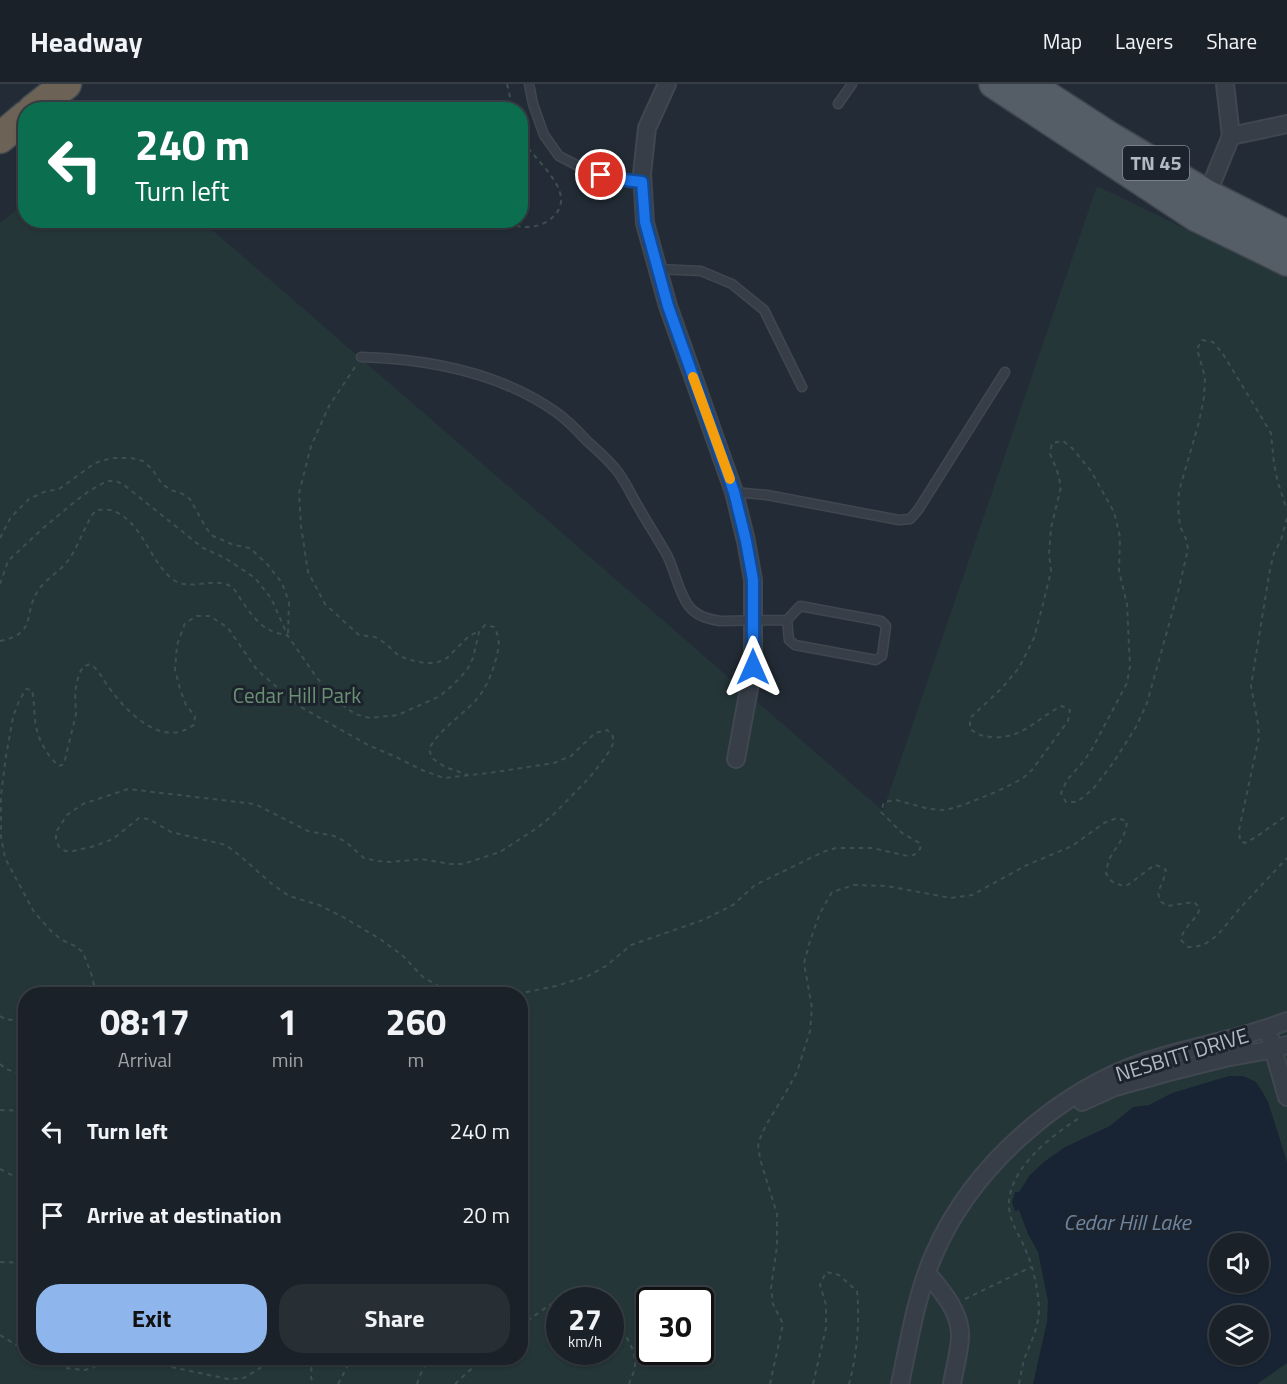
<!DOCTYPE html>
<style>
:root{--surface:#1a2128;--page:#272e34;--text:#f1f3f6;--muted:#9fa3a8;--line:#383e45;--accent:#8eb6ec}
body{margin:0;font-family:"Titillium Web",sans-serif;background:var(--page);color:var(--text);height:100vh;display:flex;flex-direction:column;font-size:22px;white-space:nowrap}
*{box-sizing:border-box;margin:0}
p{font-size:20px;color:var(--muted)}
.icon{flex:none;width:33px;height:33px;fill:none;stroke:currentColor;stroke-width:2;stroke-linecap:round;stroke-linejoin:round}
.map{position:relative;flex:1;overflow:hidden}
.sheet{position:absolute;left:18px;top:903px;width:510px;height:378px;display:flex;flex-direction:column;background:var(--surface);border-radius:24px;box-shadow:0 2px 4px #0004,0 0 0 2px var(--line)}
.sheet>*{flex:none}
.top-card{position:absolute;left:18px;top:18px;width:510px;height:126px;border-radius:24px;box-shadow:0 2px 4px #0004,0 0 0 2px var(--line);background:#0b6e4f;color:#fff;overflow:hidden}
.tools{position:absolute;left:1209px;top:1149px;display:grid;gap:12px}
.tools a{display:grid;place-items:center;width:60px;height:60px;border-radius:50%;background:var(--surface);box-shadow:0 2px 4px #0004,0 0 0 2px var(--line);font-size:30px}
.speed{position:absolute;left:546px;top:1203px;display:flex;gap:12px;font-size:30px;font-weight:700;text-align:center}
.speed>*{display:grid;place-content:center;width:78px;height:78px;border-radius:50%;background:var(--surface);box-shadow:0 2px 4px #0004,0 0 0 2px var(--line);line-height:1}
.speed small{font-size:15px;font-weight:400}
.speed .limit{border:3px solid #111;border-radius:9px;background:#fff;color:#111}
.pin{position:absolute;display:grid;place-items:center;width:51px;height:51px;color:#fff;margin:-26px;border:3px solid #fff;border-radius:50%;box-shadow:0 2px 6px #0007}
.me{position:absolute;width:66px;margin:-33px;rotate:0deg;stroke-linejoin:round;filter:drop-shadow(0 0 4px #0008)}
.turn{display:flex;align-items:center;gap:21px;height:126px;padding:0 18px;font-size:27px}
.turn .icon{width:78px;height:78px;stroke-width:2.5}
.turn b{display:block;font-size:42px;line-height:51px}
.eta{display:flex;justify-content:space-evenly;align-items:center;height:102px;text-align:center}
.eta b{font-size:36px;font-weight:700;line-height:42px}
.action{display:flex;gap:12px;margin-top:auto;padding:12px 18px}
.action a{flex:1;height:69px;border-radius:24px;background:var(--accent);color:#111;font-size:24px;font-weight:700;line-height:69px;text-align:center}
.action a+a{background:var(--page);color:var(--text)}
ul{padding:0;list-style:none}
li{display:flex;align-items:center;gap:18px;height:84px;padding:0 18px}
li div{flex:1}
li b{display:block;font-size:22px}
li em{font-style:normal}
header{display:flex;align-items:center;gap:36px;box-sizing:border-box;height:84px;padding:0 30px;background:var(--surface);border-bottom:2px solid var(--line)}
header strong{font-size:28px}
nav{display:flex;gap:33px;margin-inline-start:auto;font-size:21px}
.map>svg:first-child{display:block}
.green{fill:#253638;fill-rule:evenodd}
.water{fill:#182433;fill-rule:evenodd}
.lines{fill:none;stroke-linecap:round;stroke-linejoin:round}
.service-casing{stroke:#404750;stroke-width:11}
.minor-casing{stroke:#404750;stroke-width:20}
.primary-casing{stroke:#404750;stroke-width:30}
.motorway-casing{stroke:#414952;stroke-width:33}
.path{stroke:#3e4f50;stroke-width:2;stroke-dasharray:4.5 4.5;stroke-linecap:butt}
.service{stroke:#373e47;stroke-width:8}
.minor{stroke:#373e47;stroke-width:16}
.primary{stroke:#555d67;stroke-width:27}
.motorway{stroke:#6c6255;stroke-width:30}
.route-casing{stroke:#114b97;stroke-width:15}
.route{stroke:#1a73e8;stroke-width:10}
.slow{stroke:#f59e0b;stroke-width:10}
.labels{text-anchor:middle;stroke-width:6;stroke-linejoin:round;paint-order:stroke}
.shield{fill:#1c232c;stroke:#848c96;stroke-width:1.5}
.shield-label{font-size:20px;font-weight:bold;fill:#b1b9c3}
.park-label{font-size:21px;fill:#6b9173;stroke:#1c232c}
.street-label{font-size:21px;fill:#b1b9c3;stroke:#1c232c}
.water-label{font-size:22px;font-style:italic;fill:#6e859f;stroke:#1c232c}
</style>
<header>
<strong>Headway</strong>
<nav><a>Map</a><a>Layers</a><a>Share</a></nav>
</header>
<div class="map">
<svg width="1287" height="1300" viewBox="0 0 1287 1300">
<rect width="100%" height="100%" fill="#232c36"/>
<!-- green -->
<path class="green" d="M1097,102L1287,194V1300H0V139L25,119L26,136L202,137L883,727ZM26,910H520V1274H26ZM1220,1160H1258V1198H1220ZM560,1216H610V1268H560ZM650,1216H700V1268H650ZM1220,1232H1258V1270H1220Z"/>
<!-- water -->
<path class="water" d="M1229,992H1243L1256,998L1262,1007L1268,1018L1287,1078V1279L1257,1300H1033L1047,1238L1048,1217L1038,1168L1028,1150L1019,1126L1015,1127L1012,1119L1015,1108H1019L1030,1091L1044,1078L1065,1063L1110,1042L1133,1023L1149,1021L1172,1009ZM1220,1160H1258V1198H1220ZM1220,1232H1258V1270H1220Z"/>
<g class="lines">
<defs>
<path id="service" d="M529,0L533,20L544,51L559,72L588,87L615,95L642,98
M838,20L852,0
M658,185L701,187L732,200L764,226L802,303
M361,273C429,275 499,288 556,328C567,336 577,346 586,356C597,366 609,376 618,388C626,399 632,412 639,424C648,440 658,455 667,471C675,487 678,506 688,521C696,532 708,535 720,537L787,536L789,556L795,561L876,576L882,572L886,542L881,537L800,522L787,536
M734,408L767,411L899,436L910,435L918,426L1005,288"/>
<path id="minor" d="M667,0L647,44L642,90L645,139L668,222L734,408L746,457L753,496V583L736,675
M1231,52L1287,40
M1205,116L1231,52L1225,0
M1270,954L1287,1013
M1082,1018L1115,1003L1169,988L1225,974L1274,965L1287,961
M927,1189C941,1206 959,1226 960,1249C961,1262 954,1287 952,1300
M900,1300C909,1258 917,1207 935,1168C973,1082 1058,1007 1147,977C1193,962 1242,955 1287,937"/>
<path id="primary" d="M993,0L1195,133L1287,178
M1030,0L1112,53L1208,110L1287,150"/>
<path id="motorway" d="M33,26L66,0
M0,54L26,32"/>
</defs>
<!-- service casing -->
<use href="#service" class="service-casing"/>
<!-- minor casing -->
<use href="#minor" class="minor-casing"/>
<!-- primary casing -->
<use href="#primary" class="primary-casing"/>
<!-- motorway casing -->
<use href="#motorway" class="motorway-casing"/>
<!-- path -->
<path class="path" d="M507,0L513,26
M520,41L527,39
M499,136C515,143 532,147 548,137C583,112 538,81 525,59C523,55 522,50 520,46
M355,283L329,322L311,362L299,409L301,442L308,488L325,520L359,551L375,553L385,559L399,572L411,576L424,579H436L447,574L468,553L477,548
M1287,434L1281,456L1274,469L1270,485L1251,602L1258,640L1259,653L1239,746L1240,757L1245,759L1256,753L1287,731
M0,454L11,433L29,415L44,408L59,405L95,379L112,374H131L143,377L152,385L162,400L171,406L183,410L190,415L206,444L213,452L234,461L250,464L267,480L282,499L289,518L288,549
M0,500L8,477L42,445L72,420L89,407L107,397H116L124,401L203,464L225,474L255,494L271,514L288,552L317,594L337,617L355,630L370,634L398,631L440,612L454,600L467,586L473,574L479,548L485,541L494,543C501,556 499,562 496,575C491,594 483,611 468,624C454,637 438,648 429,665L432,674L445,683L468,691
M0,557C39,549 22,529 39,505C47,494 61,487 69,475C80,460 84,441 96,426C102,426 109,425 114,427C143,440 149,475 171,494C189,510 216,490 233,504C237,508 240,515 244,520C250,529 260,542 270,546C275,549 282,550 288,552
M96,910L92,892L83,868L75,862L62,856L52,848L34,828L5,774L1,753V711L6,672L13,633L19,617L26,605L32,606C34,616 34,625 35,635C36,652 46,671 59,682L64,680L76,630L75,607L79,590L83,583L90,580C99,586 101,592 107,601C122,622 153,657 182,647C186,646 190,643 194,641L195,632L186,621L180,605L175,586L177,561L185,539L197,532H210L228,544L257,586L299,622L368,661L396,673L422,686L444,694L489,689L554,679L571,672L595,649L607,646L612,650L614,658L610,666L602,678L589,694L553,731L537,744L500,768L463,780H450L421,775L391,778L377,777L364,774L346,758L334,752L308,747L255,720L128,705L83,720L67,731L56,748V755L59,763L65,767H73L95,762L113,755L139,734L149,735L171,748L226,761L239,771L272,800L289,812L319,821L343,833L380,855L402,871L423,893L445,906L463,910
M517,910L556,902L588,892L606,882L631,861L703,836L733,821L755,801L823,768L836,764H872L908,772L914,771L920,765L921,760L902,749L881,728L884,718L896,716L929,725L946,726L963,721L996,708L1022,695L1032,686L1068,637L1070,626L1062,622C1036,634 1024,655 992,653C982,652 978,651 970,645V634L1001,605L1019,584L1034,554L1043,520L1051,487L1049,470L1051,444L1061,403L1057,386L1050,370L1052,359L1063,357L1072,364L1091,387L1114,428L1120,453L1119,487L1127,520L1130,582L1127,599L1092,665L1084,677L1067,696L1061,709L1066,718H1077L1093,705L1113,679L1136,643L1147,619L1178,508L1188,465L1186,455L1180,442L1178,423L1179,407L1199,338L1204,313L1205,293L1197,265L1202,256L1213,258L1223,270L1271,349L1274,380L1278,399L1287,426
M0,932L5,935L26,938
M0,980L6,985L26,992
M0,1026L26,1027
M0,1085L26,1098
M0,1178L26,1179
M965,1215L1031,1183
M561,1216L571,1213L593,1216
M610,1232C621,1245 636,1262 635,1281C635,1287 631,1294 629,1300
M520,1242L551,1220L560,1217
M0,1251L26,1267
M41,1274L66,1284L85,1286L118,1275L148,1278L228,1295L244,1294L265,1281L272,1274
M312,1274L311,1293L313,1300
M338,1300L352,1274
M417,1300L421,1289L430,1274
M455,1300L483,1274
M770,1300L783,1240L773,1220L771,1204L777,1162V1130L760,1075L758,1059L766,1041L785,1010L797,988L810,947L812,924L804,879L810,857L820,829L832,808L854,801L887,802L951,814L972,811L1027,781L1072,762L1104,739L1117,734L1127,737C1126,753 1117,761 1110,774C1108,778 1107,784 1106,789C1111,799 1115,800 1126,802C1136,796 1145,787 1155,781L1162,783L1166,786L1163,797L1158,808L1160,817L1167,822L1194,818L1200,824C1196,837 1183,842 1181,856L1188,863C1213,865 1227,838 1242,822C1257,806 1272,790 1287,774
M813,1300L826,1244V1221L820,1201L826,1188L839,1191L857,1207C860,1237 857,1271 849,1300
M1019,1300C1021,1291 1022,1282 1025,1273C1031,1258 1039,1242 1039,1225C1038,1206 1034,1185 1026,1167C1022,1156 1015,1146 1011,1134C998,1092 1050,1052 1081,1033"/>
<!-- service -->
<use href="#service" class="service"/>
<!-- minor -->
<use href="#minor" class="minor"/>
<!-- primary -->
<use href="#primary" class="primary"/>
<!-- motorway -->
<use href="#motorway" class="motorway"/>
</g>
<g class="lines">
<defs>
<path id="route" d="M601,91L615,95L642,98L645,138L668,222L734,408L746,457L753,496V583"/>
</defs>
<!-- route casing -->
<use href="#route" class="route-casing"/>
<!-- route -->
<use href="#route" class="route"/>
<!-- slow -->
<path class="slow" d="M693,293L730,395"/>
</g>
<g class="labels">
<!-- shield labels -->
<rect class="shield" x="1123" y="62" width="66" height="34" rx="4.5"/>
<g class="shield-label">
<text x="1156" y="86">TN 45</text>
</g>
<!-- park labels -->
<g class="park-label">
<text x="297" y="619">Cedar Hill Park</text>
</g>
<!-- street labels -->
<g class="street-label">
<text transform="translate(1182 971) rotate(-17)" y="7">NESBITT DRIVE</text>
</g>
<!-- water labels -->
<g class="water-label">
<text x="1127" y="1146">Cedar Hill Lake</text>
</g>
</g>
</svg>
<div class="tools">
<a><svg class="icon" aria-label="sound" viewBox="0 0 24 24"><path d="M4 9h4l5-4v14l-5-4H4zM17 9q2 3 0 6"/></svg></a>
<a><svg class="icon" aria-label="layers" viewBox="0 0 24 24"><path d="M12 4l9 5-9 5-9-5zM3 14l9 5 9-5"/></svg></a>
</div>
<div class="speed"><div>27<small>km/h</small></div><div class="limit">30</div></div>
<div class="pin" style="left:601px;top:91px;background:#d93025"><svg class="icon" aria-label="arrive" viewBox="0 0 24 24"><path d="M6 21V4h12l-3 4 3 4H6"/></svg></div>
<svg class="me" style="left:753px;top:583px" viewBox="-20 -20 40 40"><path d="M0-17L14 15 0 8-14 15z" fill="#1a73e8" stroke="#fff" stroke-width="4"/></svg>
<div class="top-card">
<div class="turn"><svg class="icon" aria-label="left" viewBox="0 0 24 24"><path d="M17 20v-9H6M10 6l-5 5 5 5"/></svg><div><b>240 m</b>Turn left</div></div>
</div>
<section class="sheet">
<div class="eta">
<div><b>08:17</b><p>Arrival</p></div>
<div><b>1</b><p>min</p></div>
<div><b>260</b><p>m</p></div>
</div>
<ul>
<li><svg class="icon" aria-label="left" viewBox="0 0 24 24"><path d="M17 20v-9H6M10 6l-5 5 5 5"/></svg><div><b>Turn left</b></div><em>240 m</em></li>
<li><svg class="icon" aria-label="arrive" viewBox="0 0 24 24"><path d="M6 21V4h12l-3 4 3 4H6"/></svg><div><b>Arrive at destination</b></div><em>20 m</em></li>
</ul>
<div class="action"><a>Exit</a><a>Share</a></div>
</section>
</div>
